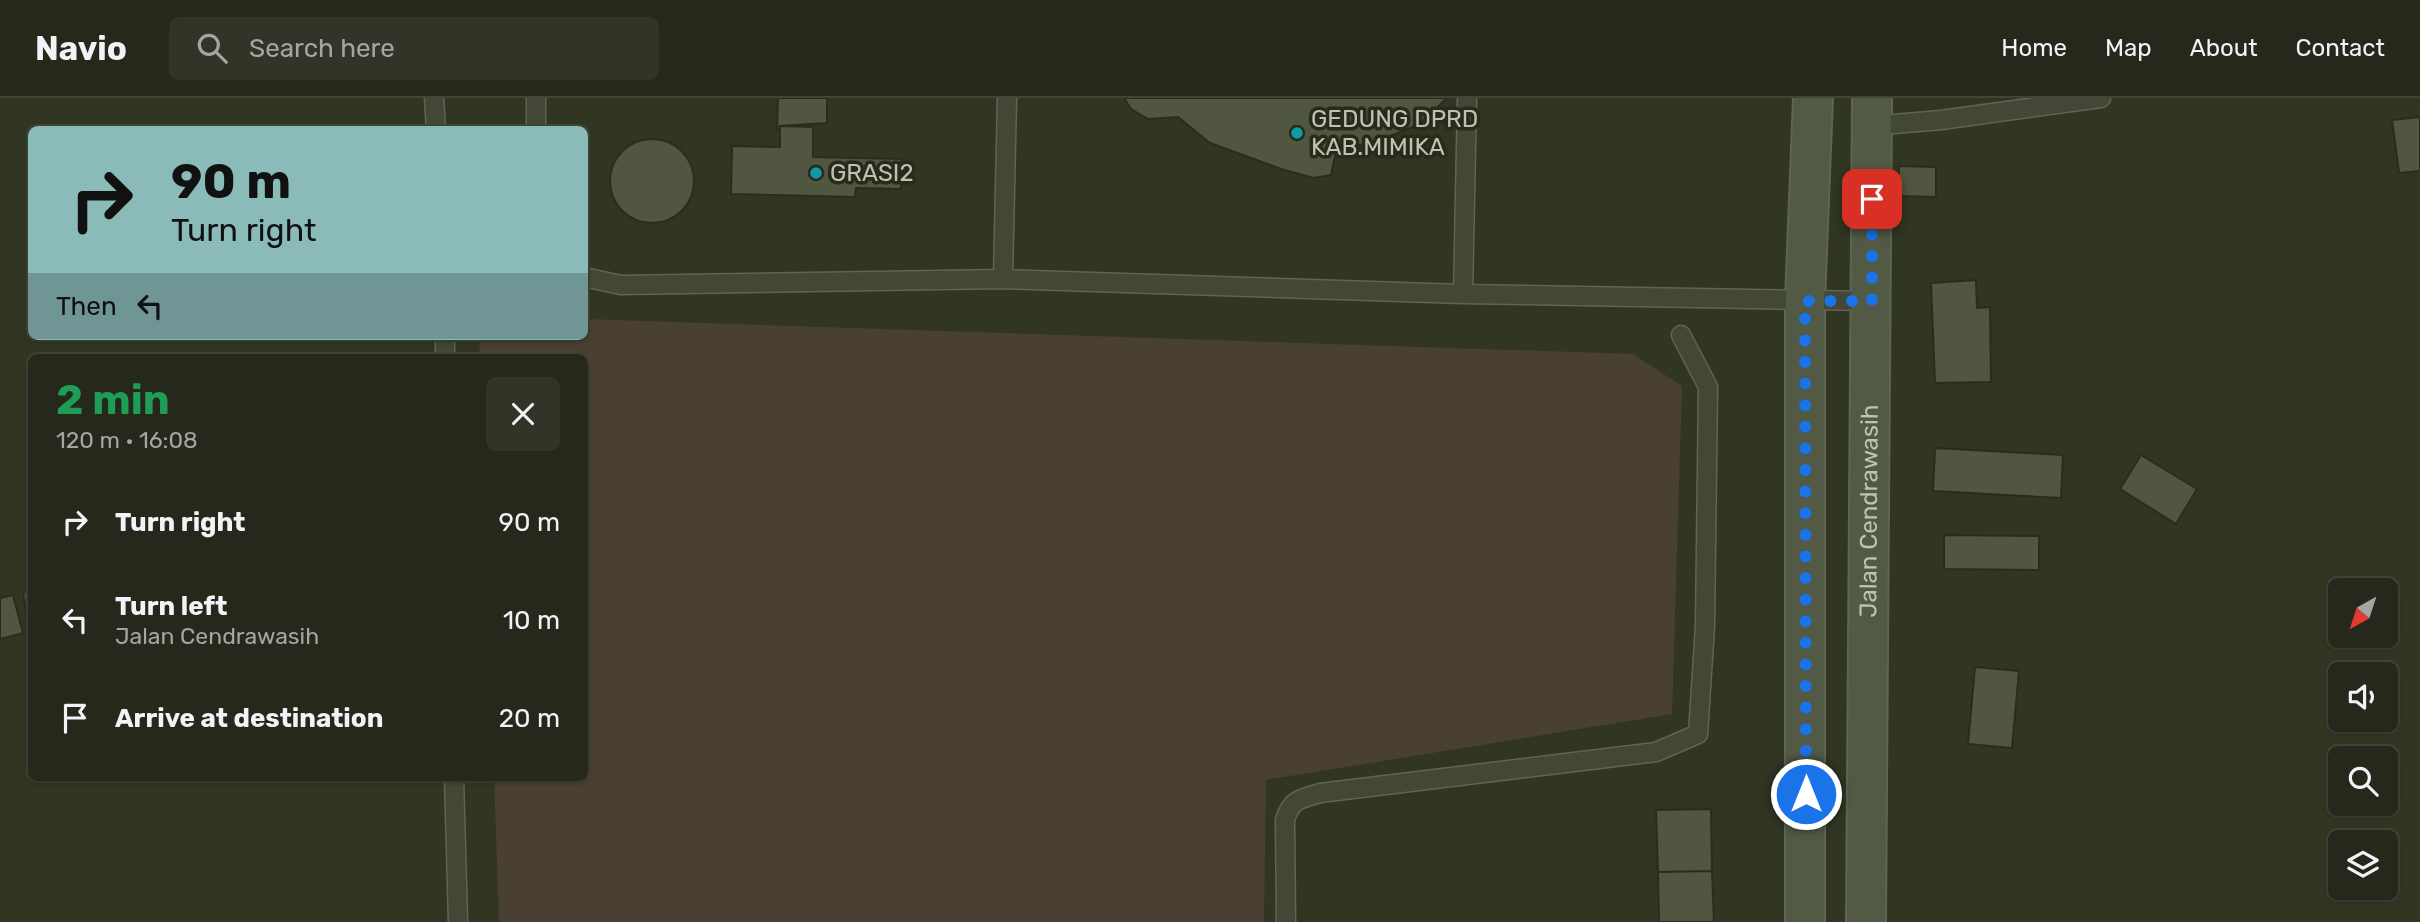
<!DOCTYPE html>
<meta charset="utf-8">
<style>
:root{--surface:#25281a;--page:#313427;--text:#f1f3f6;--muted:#a3a6a2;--line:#424439}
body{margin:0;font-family:Rubik,sans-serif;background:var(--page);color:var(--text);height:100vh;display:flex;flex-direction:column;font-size:26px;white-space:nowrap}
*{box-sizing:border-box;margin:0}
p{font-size:23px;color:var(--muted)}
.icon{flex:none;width:38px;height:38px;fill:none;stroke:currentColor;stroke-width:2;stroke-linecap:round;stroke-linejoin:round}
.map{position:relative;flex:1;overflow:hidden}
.drawer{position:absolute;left:28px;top:256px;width:560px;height:427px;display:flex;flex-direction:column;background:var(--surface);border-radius:10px;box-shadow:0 2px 5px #0004,0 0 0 2px var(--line)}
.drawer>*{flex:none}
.top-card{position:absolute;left:28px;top:28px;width:560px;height:214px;border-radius:10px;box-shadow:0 2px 5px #0004,0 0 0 2px var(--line);background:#8bbbb9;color:#111;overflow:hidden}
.needle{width:46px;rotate:219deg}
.controls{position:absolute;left:2328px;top:480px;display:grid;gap:14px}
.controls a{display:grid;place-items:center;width:70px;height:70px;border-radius:10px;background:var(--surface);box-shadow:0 2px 5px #0004,0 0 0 2px var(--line);font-size:35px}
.pin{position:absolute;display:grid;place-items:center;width:60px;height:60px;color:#fff;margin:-30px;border-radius:14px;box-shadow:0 4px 10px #0006}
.me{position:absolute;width:77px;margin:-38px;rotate:0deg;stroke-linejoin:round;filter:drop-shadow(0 0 5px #0008)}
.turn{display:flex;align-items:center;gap:24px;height:147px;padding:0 28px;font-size:32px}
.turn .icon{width:91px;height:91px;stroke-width:2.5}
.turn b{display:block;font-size:49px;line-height:60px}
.then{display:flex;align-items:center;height:66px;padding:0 28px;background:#0003;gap:14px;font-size:26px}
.round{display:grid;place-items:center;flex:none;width:74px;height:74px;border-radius:10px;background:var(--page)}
.headline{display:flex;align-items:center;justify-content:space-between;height:119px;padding:0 28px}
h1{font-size:42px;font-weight:700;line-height:52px;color:#1e9e55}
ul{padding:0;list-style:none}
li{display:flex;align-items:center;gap:21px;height:98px;padding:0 28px}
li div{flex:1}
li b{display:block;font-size:26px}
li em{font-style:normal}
header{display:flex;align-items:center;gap:42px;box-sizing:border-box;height:98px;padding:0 35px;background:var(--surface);border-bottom:2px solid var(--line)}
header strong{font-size:33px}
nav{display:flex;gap:38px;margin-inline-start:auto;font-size:24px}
.search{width:490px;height:63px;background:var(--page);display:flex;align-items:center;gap:18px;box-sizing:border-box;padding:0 24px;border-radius:10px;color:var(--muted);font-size:26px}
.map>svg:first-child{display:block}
.green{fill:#493f33}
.building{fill:#50563f;stroke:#292d1d;stroke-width:2}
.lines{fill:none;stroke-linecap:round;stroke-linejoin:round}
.lane-casing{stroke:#606453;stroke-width:21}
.secondary-casing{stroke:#606453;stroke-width:42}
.lane{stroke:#424736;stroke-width:18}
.secondary{stroke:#525944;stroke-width:38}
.route{stroke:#1a73e8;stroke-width:12;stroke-dasharray:0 21.6}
.culture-dot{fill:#0f9aa8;stroke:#272b1b;stroke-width:2.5}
.labels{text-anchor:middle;stroke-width:7;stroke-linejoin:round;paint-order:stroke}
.poi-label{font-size:24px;fill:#bdc3b0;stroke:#272b1b;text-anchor:start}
.street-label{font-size:24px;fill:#bdc3b0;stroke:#272b1b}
</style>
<header>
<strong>Navio</strong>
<div class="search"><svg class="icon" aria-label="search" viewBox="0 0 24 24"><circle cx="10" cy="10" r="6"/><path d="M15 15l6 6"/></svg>Search here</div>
<nav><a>Home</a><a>Map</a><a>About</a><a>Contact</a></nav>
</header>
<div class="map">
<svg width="2420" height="824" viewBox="0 0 2420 824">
<rect width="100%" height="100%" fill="#313623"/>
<!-- green -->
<path class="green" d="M585,221L1633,256L1682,288L1672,616L1266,682L1264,824H499L494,679H584V259H480L479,238H584Z"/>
<!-- building -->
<path class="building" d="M778,0H827V25L780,28L777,31Z
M1124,0H1447L1420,26L1370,46L1337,49L1331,77L1314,80L1284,72L1210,45L1178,19L1148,21L1131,11Z
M2420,19V73L2399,75L2392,22Z
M780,28L813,29V59L901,61V91L856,90L855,99L731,96L732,48L780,49Z
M610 83a42 42 0 1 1 84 0a42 42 0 1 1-84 0Z
M1899,68L1936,69V99L1898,98Z
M1976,182L1977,210L1990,209L1991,284L1935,285L1931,185Z
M1935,350L2063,357L2061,400L1933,393Z
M2141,357L2197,391L2176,426L2120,391Z
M1944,437L2039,438V472L1944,471Z
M32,493V518L27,519L23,494Z
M13,497L23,535L0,541V500Z
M1975,569L2019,573L2012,650L1968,646Z
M1711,711L1712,773L1658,774L1656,712Z
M1712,773L1714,824H1659L1658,774Z"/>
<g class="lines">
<defs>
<path id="lane" d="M434,0L436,32
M1872,25L1894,26L1941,22L2101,0
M536,32V0
M584,179L621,187L1003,181L1463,196L1872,203
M1003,181L1007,0
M1463,196L1467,0
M445,238V259
M454,679L458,824
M1286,824L1285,722C1291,701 1301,701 1320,695L1656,654L1698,636L1705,528L1708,289L1681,237"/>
<g id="secondary">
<path d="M1805,824V203L1813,0"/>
<path id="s1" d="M1866,824L1872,0"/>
</g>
</defs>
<!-- lane casing -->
<use href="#lane" class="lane-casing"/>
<!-- secondary casing -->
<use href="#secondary" class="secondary-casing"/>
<!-- lane -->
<use href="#lane" class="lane"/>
<!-- secondary -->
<use href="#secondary" class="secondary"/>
</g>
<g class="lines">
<!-- route -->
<path class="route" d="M1806,696L1805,203H1872V101"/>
</g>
<!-- markers -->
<g class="culture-dot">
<circle cx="1297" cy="35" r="7"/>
<circle cx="816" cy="75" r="7"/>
</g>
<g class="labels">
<!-- poi labels -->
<g class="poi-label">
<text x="1311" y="29">GEDUNG DPRD<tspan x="1311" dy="28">KAB.MIMIKA</tspan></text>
<text x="830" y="83">GRASI2</text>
</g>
<!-- street labels -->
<g class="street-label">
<text dy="8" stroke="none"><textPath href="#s1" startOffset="411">Jalan Cendrawasih</textPath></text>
</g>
</g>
</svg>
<div class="controls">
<a><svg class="needle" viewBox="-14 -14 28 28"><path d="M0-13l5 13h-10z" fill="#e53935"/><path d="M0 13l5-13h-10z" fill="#a3a6a2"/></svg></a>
<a><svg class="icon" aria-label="sound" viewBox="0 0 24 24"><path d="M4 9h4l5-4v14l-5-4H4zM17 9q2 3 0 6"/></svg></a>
<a><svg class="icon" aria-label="search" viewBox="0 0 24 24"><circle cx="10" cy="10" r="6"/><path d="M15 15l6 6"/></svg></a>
<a><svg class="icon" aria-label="layers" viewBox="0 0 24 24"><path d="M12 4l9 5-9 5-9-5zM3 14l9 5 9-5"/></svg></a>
</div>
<div class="pin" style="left:1872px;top:101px;background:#d93025"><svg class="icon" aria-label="arrive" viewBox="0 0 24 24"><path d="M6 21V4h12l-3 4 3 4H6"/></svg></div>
<svg class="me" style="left:1806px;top:696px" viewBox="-20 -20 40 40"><circle r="17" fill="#1a73e8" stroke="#fff" stroke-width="3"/><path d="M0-11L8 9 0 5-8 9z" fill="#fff"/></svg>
<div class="top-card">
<div class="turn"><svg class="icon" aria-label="right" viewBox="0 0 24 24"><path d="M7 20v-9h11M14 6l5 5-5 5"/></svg><div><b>90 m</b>Turn right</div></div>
<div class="then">Then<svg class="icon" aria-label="left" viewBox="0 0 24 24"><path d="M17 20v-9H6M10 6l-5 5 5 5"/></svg></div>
</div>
<section class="drawer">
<div class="headline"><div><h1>2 min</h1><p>120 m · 16:08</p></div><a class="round"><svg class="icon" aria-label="close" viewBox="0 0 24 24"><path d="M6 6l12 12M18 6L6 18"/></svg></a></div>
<ul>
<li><svg class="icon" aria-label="right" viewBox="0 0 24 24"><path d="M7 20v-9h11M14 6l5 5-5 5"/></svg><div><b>Turn right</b></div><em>90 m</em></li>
<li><svg class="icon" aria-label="left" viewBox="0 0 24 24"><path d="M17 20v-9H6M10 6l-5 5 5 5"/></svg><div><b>Turn left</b><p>Jalan Cendrawasih</p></div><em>10 m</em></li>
<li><svg class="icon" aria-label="arrive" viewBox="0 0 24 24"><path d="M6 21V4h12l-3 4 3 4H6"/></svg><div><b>Arrive at destination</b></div><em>20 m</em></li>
</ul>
</section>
</div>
